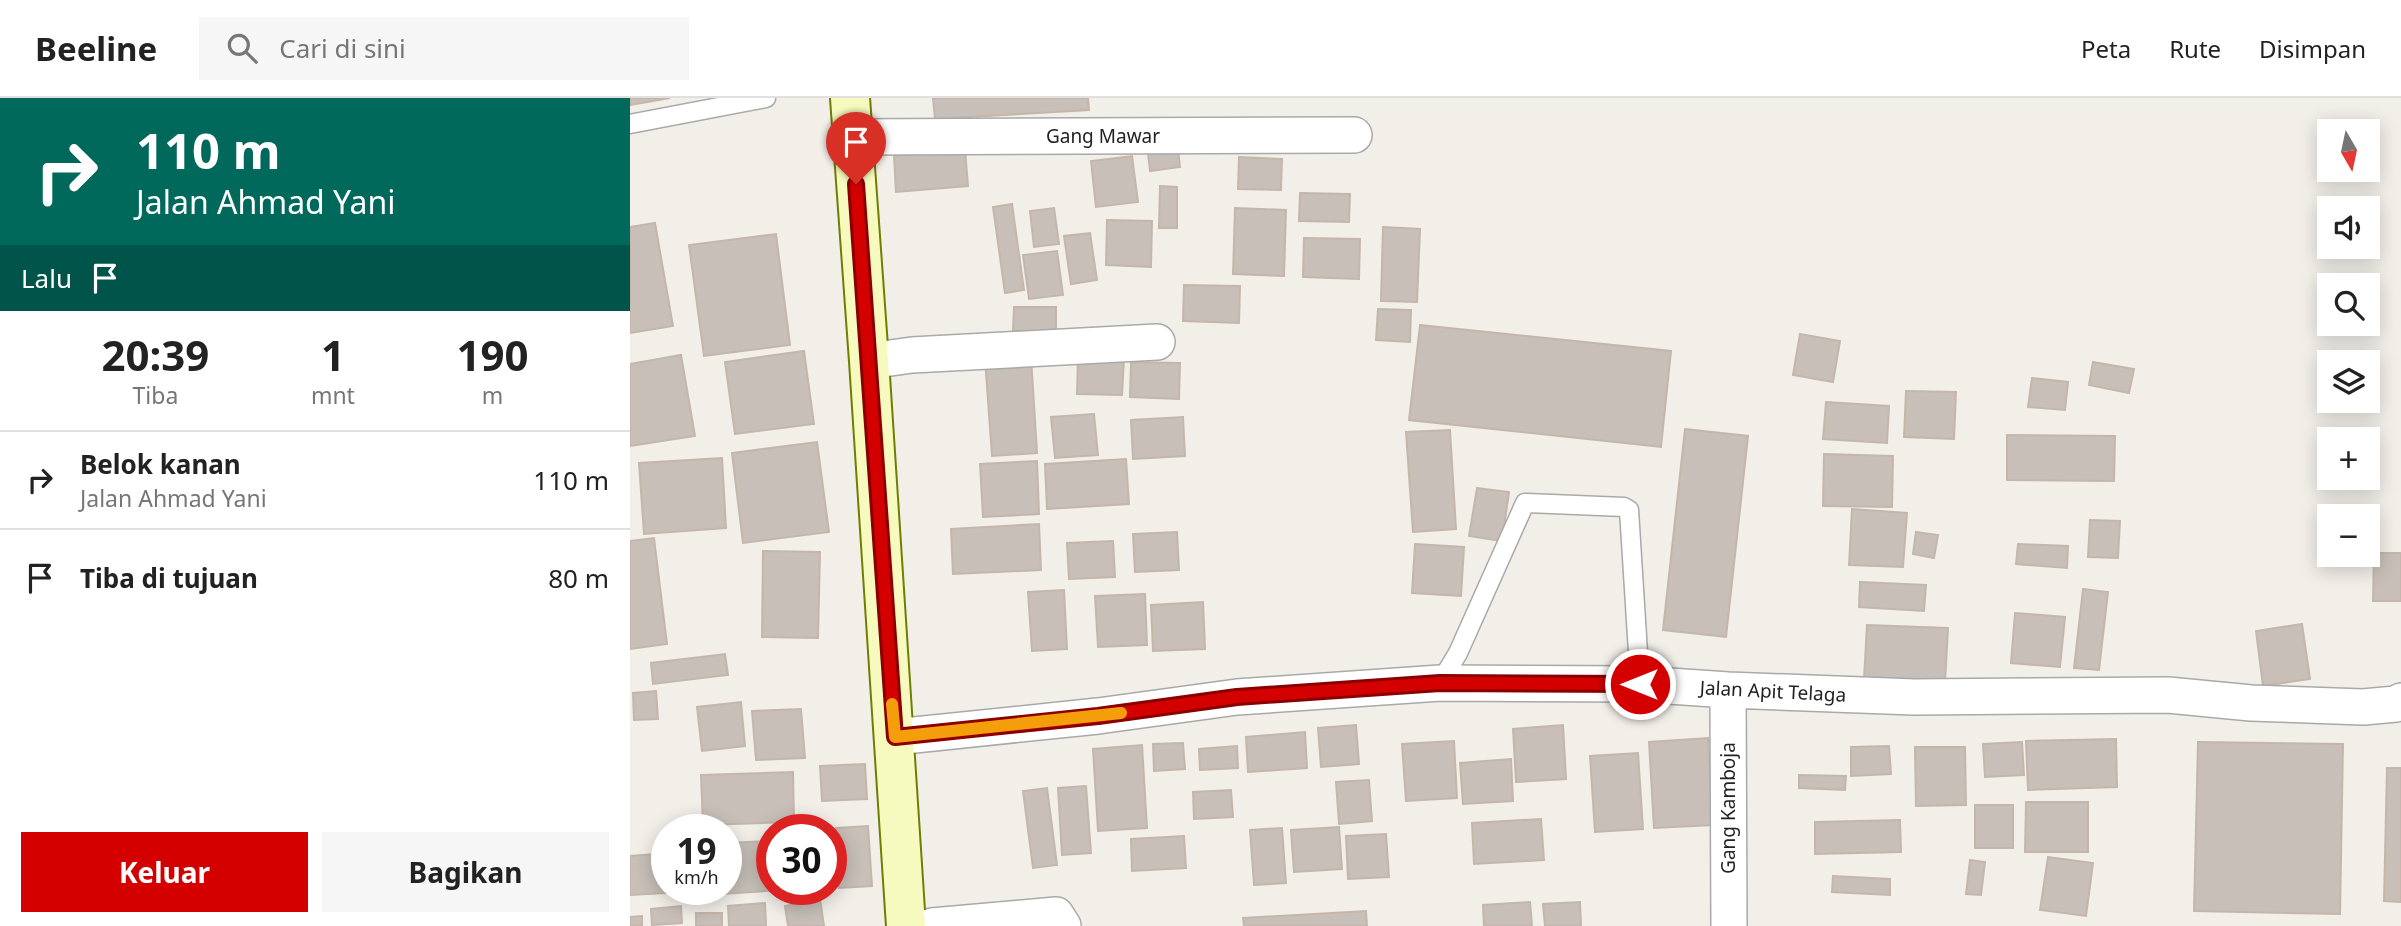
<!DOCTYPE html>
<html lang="id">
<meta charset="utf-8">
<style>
:root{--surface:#fff;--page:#f6f6f6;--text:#222;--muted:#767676;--line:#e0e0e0;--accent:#d40000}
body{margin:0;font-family:"Noto Sans",sans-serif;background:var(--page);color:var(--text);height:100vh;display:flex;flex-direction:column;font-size:26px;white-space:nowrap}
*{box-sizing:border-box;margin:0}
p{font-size:23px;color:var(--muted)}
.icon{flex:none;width:38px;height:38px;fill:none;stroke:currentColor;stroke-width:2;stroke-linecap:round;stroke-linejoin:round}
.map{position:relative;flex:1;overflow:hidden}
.details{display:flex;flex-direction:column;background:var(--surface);width:630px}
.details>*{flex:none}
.hud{background:#00695c;color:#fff;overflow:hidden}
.needle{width:46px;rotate:171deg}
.controls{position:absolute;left:1687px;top:21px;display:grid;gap:14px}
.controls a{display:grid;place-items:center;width:63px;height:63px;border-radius:0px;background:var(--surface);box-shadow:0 4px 18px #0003;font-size:35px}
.speed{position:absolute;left:21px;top:716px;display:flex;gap:14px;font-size:35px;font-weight:700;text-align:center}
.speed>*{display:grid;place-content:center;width:91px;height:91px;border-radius:50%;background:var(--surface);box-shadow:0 4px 18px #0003;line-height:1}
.speed small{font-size:18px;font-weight:400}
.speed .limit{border:10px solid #d22;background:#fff;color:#111}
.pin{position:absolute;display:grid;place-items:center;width:60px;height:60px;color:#fff;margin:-72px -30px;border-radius:50% 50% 50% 0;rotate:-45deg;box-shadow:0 0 7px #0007}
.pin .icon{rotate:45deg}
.me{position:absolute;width:77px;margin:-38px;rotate:270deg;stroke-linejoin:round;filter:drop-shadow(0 0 5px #0008)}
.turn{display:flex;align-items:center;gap:24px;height:147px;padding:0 21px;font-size:32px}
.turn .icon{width:91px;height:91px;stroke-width:2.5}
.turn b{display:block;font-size:49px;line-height:60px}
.then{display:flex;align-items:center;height:66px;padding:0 21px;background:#0003;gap:14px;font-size:26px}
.eta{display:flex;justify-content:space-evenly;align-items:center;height:119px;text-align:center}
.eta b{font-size:42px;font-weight:700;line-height:49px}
.button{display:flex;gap:14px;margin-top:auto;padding:14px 21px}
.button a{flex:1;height:80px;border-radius:0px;background:var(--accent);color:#fff;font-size:28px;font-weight:700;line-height:80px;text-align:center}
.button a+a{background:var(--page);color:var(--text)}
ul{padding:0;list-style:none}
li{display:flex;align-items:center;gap:21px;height:98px;padding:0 21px;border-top:2px solid var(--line)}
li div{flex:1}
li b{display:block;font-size:26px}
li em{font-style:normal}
header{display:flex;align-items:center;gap:42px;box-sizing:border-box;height:98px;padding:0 35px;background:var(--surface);border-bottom:2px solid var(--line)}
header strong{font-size:33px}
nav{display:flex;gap:38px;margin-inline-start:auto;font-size:24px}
.search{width:490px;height:63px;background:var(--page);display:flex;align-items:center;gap:18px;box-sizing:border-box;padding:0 24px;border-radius:0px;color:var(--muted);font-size:26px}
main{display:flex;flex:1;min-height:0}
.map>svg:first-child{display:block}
.building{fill:#c7bfb8;stroke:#c4b6ab;stroke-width:2}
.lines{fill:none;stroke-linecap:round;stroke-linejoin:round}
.service-casing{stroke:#a9a9a9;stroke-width:21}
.minor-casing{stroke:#a9a9a9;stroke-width:38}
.secondary-casing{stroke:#707d05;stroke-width:42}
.service{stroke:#fff;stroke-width:18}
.minor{stroke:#fff;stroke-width:35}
.secondary{stroke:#f7fabf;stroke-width:38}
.route-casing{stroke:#8a0000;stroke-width:18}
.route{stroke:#d40000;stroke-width:12}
.slow{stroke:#f59e0b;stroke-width:12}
.labels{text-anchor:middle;stroke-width:7;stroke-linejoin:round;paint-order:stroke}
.street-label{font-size:19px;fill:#222;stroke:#fff}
</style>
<header>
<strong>Beeline</strong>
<div class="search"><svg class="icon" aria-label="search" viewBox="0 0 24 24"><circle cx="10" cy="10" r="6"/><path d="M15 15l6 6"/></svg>Cari di sini</div>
<nav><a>Peta</a><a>Rute</a><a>Disimpan</a></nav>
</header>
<main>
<section class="details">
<div class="hud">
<div class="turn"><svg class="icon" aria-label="right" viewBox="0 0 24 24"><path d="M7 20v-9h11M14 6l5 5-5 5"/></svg><div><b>110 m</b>Jalan Ahmad Yani</div></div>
<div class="then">Lalu<svg class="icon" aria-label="arrive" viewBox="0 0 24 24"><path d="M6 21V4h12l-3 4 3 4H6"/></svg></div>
</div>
<div class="eta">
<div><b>20:39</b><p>Tiba</p></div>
<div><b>1</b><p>mnt</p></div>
<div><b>190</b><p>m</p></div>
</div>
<ul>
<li><svg class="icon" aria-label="right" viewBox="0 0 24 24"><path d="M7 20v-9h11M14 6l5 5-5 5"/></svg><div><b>Belok kanan</b><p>Jalan Ahmad Yani</p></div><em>110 m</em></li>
<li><svg class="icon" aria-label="arrive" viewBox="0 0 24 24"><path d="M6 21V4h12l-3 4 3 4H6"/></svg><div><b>Tiba di tujuan</b></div><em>80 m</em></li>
</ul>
<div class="button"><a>Keluar</a><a>Bagikan</a></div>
</section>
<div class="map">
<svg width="1771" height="828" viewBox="0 0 1771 828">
<rect width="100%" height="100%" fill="#f2efe9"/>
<!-- building -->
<path class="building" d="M0,0H40L0,7Z
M303,0H458L459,12L305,21Z
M335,51L338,88L266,94L264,58Z
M548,51L550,69L520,73L518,55Z
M502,58L508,104L466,109L461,63Z
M609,59L652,61L651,92L608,91Z
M530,88L547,89V130H529Z
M670,95L720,96L719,124L669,123Z
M382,106L394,192L375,195L363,109Z
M424,110L429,146L404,149L400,113Z
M605,110L656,112L654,178L603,176Z
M477,122L522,123L521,169L476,167Z
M25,125L43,228L0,235V129Z
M753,129L790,131L787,204L751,203Z
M460,135L467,182L441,186L434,138Z
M146,136L160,247L74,258L59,147Z
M674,140L730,141L729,181L673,179Z
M427,153L433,197L399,201L393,157Z
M554,187L610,188L609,225L553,223Z
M384,209H426V233H383Z
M748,211L781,212L780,244L746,242Z
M790,227L1041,253L1031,349L779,322Z
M1170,236L1210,243L1203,284L1163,277Z
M174,253L184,326L105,336L95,264Z
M51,257L65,338L0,348V266Z
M401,258L407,355L362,358L355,261Z
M448,259L494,260L492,297L447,296Z
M501,264L550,265L549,301L500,299Z
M1463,264L1504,271L1499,295L1459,287Z
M1402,280L1438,284L1435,312L1398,309Z
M1276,293L1326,294L1324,341L1274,339Z
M1196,304L1259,308L1257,345L1193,341Z
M464,316L468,357L425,360L421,319Z
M553,319L555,358L503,361L501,322Z
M1055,331L1118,338L1096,539L1033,532Z
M820,332L826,431L783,434L776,334Z
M1377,337L1485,338L1484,383L1377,382Z
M187,344L199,434L113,445L102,355Z
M1194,356L1263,358L1262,409L1193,408Z
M92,360L96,430L14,436L9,365Z
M496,361L499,406L417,411L415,366Z
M407,363L409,416L353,419L350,366Z
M847,390L879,394L872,443L839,438Z
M1222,411L1277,415L1273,469L1219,467Z
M1460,422L1490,423L1488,460L1458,459Z
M409,426L411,472L323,476L321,431Z
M547,434L549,472L505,474L503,436Z
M1286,434L1308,437L1304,460L1283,456Z
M24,440L37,546L0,551V443Z
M483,443L485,479L439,481L437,445Z
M785,446L834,449L831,498L782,495Z
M1388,446L1438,448L1437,470L1386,466Z
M133,453L190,454L188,540L132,539Z
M1744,455H1771V503H1743Z
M1230,484L1296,487L1294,513L1229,509Z
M1453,491L1478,494L1469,572L1444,570Z
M434,492L437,551L402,553L398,494Z
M515,496L517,547L468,549L465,498Z
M573,504L575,551L523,553L521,507Z
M1385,515L1435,519L1430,569L1381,565Z
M1672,526L1680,581L1633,588L1626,533Z
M1237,527L1318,530L1315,585L1234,581Z
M95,556L98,577L23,586L21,565Z
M26,593L28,621L4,622L3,595Z
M111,604L115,648L72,653L67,609Z
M171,611L175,660L126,662L122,613Z
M726,627L729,666L691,669L688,630Z
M933,627L936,681L886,684L883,631Z
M675,634L677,670L618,674L616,639Z
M1078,640L1083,727L1024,730L1019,644Z
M1486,641L1487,689L1398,692L1396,643Z
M824,643L827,700L776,703L772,646Z
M1392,644L1394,677L1355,679L1353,646Z
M1568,644L1713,646L1710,816L1564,813Z
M553,645L555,671L524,673L523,646Z
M512,647L517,730L468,733L463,651Z
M607,648L608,670L570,672L569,651Z
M1259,648L1261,676L1221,678V649Z
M1285,649H1335L1336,707L1286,708Z
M1008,655L1013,731L965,734L960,658Z
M881,661L883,703L833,706L830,665Z
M235,666L237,701L192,703L190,668Z
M1757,670H1771V804L1754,803Z
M163,674L164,724L73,727L71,677Z
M1169,677L1216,678L1215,692L1169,690Z
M739,682L742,723L709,726L706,684Z
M456,688L461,755L432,757L428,690Z
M417,690L427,767L403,770L393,693Z
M601,692L603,719L564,721L563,694Z
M1396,704H1458V754H1395Z
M1345,707H1383V750H1345Z
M911,721L914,762L844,766L842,725Z
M1270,722L1271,754L1185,756V724Z
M238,728L242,788L209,790L206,730Z
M709,729L712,771L664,774L661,732Z
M652,730L656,785L624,787L620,732Z
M756,736L759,779L718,781L716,738Z
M554,738L556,770L502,773L501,741Z
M142,743V791H166L92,796V791H96V745Z
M37,755V791H52V794L0,797V758Z
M1418,759L1463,765L1456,818L1410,812Z
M1340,762L1355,764L1351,797L1336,796Z
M1203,778L1260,781V797L1202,794Z
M190,801L194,828H158L155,808Z
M900,804L902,828H854L853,807Z
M950,804L951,828H915L913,806Z
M135,805L136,828H99L98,808Z
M51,808L52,825L22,827L21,811Z
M736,813L737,828H614L613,820Z
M66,815H92V828H66Z
M12,818V828H0V819Z"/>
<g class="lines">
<defs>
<path id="service" d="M0,26L136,0
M810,585L828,555L895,405H897L994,409L999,412L1010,586"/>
<path id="minor" d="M223,39L724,37
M239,263L282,257L527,244
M1098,592L1099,828
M265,639L468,618L607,599L810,585L1010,586L1098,592L1284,599L1538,597L1621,605L1733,609L1766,606L1771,603
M302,828L426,817L433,828"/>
<path id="secondary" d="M220,0L239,263L276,828"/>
</defs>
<!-- service casing -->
<use href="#service" class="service-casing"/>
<!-- minor casing -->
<use href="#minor" class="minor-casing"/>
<!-- secondary casing -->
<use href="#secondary" class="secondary-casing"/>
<!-- service -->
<use href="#service" class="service"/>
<!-- minor -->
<use href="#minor" class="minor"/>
<!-- secondary -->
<use href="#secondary" class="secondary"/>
</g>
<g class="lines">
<defs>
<path id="route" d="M226,86L265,639L468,618L607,599L810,585L1010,586"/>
</defs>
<!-- route casing -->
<use href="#route" class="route-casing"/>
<!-- route -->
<use href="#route" class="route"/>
<!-- slow -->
<path class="slow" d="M262,606L265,639L491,615"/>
</g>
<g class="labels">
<!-- street labels -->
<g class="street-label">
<text x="473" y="45">Gang Mawar</text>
<text transform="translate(1143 593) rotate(3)" y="7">Jalan Apit Telaga</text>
<text transform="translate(1098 710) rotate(-90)" y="7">Gang Kamboja</text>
</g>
</g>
</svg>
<div class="controls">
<a><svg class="needle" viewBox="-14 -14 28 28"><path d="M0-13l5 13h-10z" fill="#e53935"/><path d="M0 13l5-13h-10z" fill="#767676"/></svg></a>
<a><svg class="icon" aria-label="sound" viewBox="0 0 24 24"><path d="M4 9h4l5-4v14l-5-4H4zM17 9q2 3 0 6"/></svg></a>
<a><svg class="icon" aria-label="search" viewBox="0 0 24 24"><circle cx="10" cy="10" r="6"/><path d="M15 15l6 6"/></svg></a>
<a><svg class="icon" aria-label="layers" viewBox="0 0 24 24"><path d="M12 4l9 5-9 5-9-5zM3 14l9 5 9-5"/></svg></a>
<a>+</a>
<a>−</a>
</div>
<div class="speed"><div>19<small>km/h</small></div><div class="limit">30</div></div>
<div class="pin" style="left:226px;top:86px;background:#d93025"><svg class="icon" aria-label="arrive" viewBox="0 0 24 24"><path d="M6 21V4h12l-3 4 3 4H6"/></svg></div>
<svg class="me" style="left:1010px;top:586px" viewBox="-20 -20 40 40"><circle r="17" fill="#d40000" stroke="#fff" stroke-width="3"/><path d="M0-11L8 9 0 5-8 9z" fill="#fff"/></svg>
</div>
</main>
